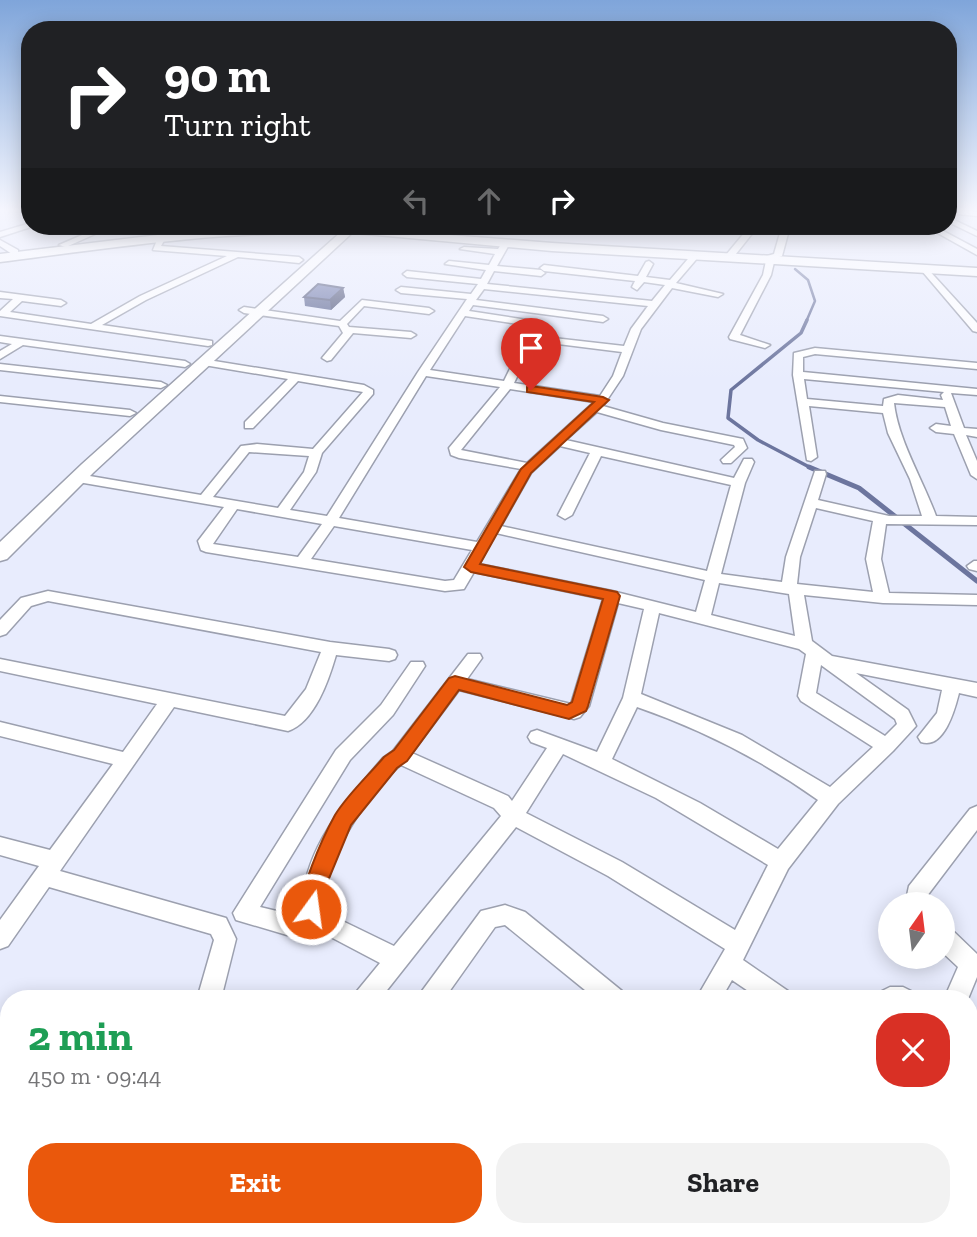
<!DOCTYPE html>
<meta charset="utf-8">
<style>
:root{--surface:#fff;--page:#f2f2f2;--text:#202124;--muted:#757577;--accent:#ea580c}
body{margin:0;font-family:"Zilla Slab",serif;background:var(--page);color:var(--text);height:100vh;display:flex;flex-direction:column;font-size:26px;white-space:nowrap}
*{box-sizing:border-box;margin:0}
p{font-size:23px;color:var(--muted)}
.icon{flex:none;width:38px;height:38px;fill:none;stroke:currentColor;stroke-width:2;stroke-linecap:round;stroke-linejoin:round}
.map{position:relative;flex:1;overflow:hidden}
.panel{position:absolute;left:0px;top:990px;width:978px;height:247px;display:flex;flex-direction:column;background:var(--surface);border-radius:28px 28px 0 0;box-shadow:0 4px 18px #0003}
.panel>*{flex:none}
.hud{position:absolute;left:21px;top:21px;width:936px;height:214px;border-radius:28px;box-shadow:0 4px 18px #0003;background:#202124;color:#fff;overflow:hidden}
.needle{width:46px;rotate:14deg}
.fabs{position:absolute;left:878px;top:892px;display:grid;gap:14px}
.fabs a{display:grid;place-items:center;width:77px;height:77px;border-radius:50%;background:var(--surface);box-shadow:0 4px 18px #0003;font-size:35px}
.pin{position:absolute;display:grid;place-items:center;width:60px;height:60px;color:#fff;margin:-72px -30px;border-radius:50% 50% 50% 0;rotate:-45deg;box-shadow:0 0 7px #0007}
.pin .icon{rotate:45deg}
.me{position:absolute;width:77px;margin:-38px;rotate:14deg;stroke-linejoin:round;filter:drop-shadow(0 0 5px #0008)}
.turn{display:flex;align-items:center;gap:24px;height:147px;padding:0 28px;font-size:32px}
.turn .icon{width:91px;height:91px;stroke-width:2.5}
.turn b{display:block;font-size:49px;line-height:60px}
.lanes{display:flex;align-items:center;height:66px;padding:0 28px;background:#0003;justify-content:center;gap:35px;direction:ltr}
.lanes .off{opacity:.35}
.round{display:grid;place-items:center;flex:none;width:74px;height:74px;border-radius:28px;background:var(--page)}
.overview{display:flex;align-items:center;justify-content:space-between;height:119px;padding:0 28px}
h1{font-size:42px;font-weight:700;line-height:52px;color:#1e9e55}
.action{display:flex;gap:14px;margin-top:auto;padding:14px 28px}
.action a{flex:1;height:80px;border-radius:28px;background:var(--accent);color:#fff;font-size:28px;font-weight:700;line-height:80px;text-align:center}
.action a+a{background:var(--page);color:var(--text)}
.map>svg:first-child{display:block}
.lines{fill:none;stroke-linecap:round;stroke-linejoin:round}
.stream-far2{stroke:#6c759e;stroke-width:2.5}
.stream-far1{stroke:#6c759e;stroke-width:3.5}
.stream{stroke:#6c759e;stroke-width:5}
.street-casing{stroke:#9ca0af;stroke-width:3}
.secondary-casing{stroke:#9ca0af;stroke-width:3}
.street{fill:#fff;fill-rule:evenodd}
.secondary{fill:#fff;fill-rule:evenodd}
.wall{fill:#596390}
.shaded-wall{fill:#495075}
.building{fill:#6873a7;stroke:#495075;stroke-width:2}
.route{fill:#ea580c;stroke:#983908;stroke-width:2}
</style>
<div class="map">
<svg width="977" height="1237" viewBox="0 0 977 1237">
<rect width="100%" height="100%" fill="#e8ecfd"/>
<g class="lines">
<!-- stream-far2 -->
<path class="stream-far2" d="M795,269L808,280L815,301L806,322"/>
<!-- stream-far1 -->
<path class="stream-far1" d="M807,320L801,333L731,390L728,418L758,440L813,469"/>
<!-- stream -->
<path class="stream" d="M809,467L859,488L977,581"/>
<defs>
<path id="street" d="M948,209L977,212V216L948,213Z
M948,217L977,231V236L948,222Z
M27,224L34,226L0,237V232Z
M103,226H113L66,247L59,245Z
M750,226H758L732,259H726V255Z
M782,226H790L782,256L775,258L771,275L740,335L770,345L765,348L730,339L729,337L763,275L767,256L774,254Z
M925,226H934L977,249V255Z
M159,235L166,237L161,246L299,257L303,260L299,263L238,257L146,300L102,325L212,341V345L208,346L0,316V311L13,299L0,298V292L61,300L66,303L61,306L22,301L10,312L91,324L140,296L227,256L153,250Z
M0,240L18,250V254H12L0,246Z
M503,241L510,243L497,266L541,270L545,273L541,276L494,271L487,284L652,301L665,285L644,282L637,290L632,287L635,281L544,271L540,268L544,265L638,276L646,262L649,261L653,264L646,277L670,280L693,253L700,255L676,283L723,294L718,297L672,288L641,329L623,376L603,406L663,423L743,439L747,448L731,463H723L721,460L735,447L734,445L661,430L597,412L566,440L734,478L744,459H752L754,462L745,483L721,574L782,582L786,557L815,471H825L826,474L818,500L889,516H922L910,479L888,433L883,413L809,406L817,457L811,461L807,460L793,375L794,353L815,348L977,363V369L815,354L803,357V372L977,389V395L951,393L964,428L977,429V437L966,435L977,461V479L971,475L954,434L936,432L930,428L936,424L951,426L945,407L894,403C898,440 923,480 936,516L977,517V525L886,524L881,559L889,593L977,595V605L883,603L804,595L812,641L832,656L977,683V697L959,693C955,709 944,750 921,742L918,737L937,713L942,690L856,673L908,710L916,726L893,751L838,804L788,869L743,960L788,991L792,999H760L732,980L721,999H696L725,949L608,876L516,827L380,999H353L357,991L380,963L306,924L287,935L236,920L233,913L336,750L381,705L411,662H423L425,666L393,715L350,760L260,907L285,913L302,902C307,844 347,800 383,758L393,751L468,654H480L482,658L467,679L571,704L603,599L474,572L464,589L445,591L206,552L201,550L198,541L224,507L78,482L72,478L78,474L201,495L241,446L257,444L313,449L363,392L298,381L253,428H245V422L288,379L198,364L197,362L202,359L364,385L373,390V394L322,453L316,472L290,510L327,516L418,372L467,299L401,293L396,290L401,287L471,294L478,284L407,277L403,274L407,271L481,279L486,270L445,264L449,261L489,265L495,254L460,249L464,247L498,249ZM484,289L648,306L631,329L624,346L536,336L542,324L540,322L469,311L473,305L603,322L608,319L603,316L476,300ZM465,316L531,326L504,381L430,370ZM534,341L622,352L613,376L600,396L514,383ZM426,376L500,387L449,448L451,455L459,458L521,469L477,542L339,518ZM804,379L944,392L941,395L943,400L898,395L884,399L883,406L807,399ZM510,389L594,402L527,463L461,450ZM560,446L590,453L558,515L565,519L572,515L601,456L731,485L707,571L501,526L531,473ZM249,452L309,456L304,472L278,508L213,497ZM816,508L873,521L866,559L873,592L797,584L800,557ZM237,509L322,524L298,557L213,544ZM334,526L472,550L454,580L445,581L311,559ZM496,533L705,580L696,612L612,591L479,564ZM719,583L789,594L795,636L711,615ZM618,603L644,609L623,698L597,752L537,730L531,732L528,737L531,742L547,748L512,801L508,796L412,753L459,690L574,719L580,717L589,706ZM659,613L799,649L806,654L798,696L801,701L873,747L830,787L742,735L641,694ZM821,665L895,719L897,724L885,736L816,693ZM637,707C701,729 762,760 818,800L778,849L700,803L612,759ZM563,754L656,798L768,865L735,930L622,862L526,813ZM401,765L494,808L501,816L394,946L324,912L323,908C327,862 349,823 378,789C386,781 392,771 401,765Z
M925,266L977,323V332L973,331L922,271V267Z
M362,300L429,308L434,311L429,314L364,306L347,324L349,327L411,332L416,335L411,338L353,333L331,360L327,361L322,358L343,333L339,326L244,313L239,310L244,307L340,321Z
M0,336L185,361L190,364L185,367L23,345L0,359V351L12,344L0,342Z
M0,364L161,382L167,385L161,388L0,370Z
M0,396L130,410L136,413L130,416L0,402Z
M974,561H977V571L969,569L967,566Z
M48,591L330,642L389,649L395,651L397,655L395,659L389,661L336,655C329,679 315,722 288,731L174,707L60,871L226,918L236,939L221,999H197L214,940L211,934L49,887L8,946L0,949V920L39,866L0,855V837L50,850L113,764L0,736V722L123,752L157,704L0,671V659L285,716L306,689L321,652L48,601L31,606L6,634L0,636V620L21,598Z
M977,806V830L927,896V905H905L909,886L970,809Z
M505,905L525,912L622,991L626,999H596L505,925L495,927L444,999H418L422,991L481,911Z
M943,926L951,929L977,954V977L968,999H944L958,967L943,953Z
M890,987H903L911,991L915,999H878L882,991Z
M9,1076V1102L0,1103V1077Z
M970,1123L977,1126V1154L970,1151Z
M0,1157L9,1159V1186L0,1183Z
M489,1228H523L526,1237H493Z
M614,1228H642L639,1237H611Z
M683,1228H723L726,1237H687Z
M788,1228H816L817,1237H789Z"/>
<path id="secondary" d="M280,226L330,227L336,230L330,233C219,231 110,248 0,262V254L191,231Z
M359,228L552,243L977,268V276L552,251L355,233L353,231Z
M342,231L352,233L94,472L7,559L0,561V542L82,464Z"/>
</defs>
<!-- street casing -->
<use href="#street" class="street-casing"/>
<!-- secondary casing -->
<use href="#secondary" class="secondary-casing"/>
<!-- street -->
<use href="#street" class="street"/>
<!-- secondary -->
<use href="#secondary" class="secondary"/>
</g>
<!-- wall -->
<path class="wall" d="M343,288L345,297L331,310L305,306L304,297Z"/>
<!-- shaded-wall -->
<path class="shaded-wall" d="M343,288L345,297L331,310L330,300Z"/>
<!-- building -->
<path class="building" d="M318,284L343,288L330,300L304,297Z"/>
<!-- sky -->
<linearGradient id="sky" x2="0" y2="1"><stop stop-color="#7fa5da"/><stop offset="0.55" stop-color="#f5f6fe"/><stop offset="1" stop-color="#f5f6fe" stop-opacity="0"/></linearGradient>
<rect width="977" height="381" fill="url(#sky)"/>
<!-- route -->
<path class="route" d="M531,386L603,397L609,400L531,473L480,564L617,592L620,596L588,706L586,711L569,719L459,690L407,761L397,768L351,825L325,888L319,916L311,919L303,916C295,897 324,835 335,815C348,794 368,776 384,757L394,750L449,678L455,676L567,705L572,702L603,599L471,572L464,567L521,469L594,402L527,392V387Z"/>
</svg>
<div class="fabs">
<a><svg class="needle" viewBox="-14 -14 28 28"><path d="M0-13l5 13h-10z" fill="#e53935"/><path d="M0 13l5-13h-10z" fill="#757577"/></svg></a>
</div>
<div class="pin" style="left:531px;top:390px;background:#d93025"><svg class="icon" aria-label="arrive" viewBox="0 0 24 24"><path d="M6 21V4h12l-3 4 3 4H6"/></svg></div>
<svg class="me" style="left:311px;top:909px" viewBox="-20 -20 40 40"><circle r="17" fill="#ea580c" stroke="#fff" stroke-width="3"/><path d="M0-11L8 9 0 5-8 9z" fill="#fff"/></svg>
<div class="hud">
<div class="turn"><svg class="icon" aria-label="right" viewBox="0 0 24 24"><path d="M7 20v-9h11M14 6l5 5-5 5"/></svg><div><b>90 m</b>Turn right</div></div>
<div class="lanes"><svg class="icon off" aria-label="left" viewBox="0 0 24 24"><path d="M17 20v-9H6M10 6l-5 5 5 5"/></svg><svg class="icon off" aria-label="ahead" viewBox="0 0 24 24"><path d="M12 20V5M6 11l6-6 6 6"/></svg><svg class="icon" aria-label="right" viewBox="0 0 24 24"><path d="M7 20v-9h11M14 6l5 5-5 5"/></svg></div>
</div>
<section class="panel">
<div class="overview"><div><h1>2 min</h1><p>450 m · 09:44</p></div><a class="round" style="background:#d93025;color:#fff"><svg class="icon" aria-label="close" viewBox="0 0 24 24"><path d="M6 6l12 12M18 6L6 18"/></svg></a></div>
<div class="action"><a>Exit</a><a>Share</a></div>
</section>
</div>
